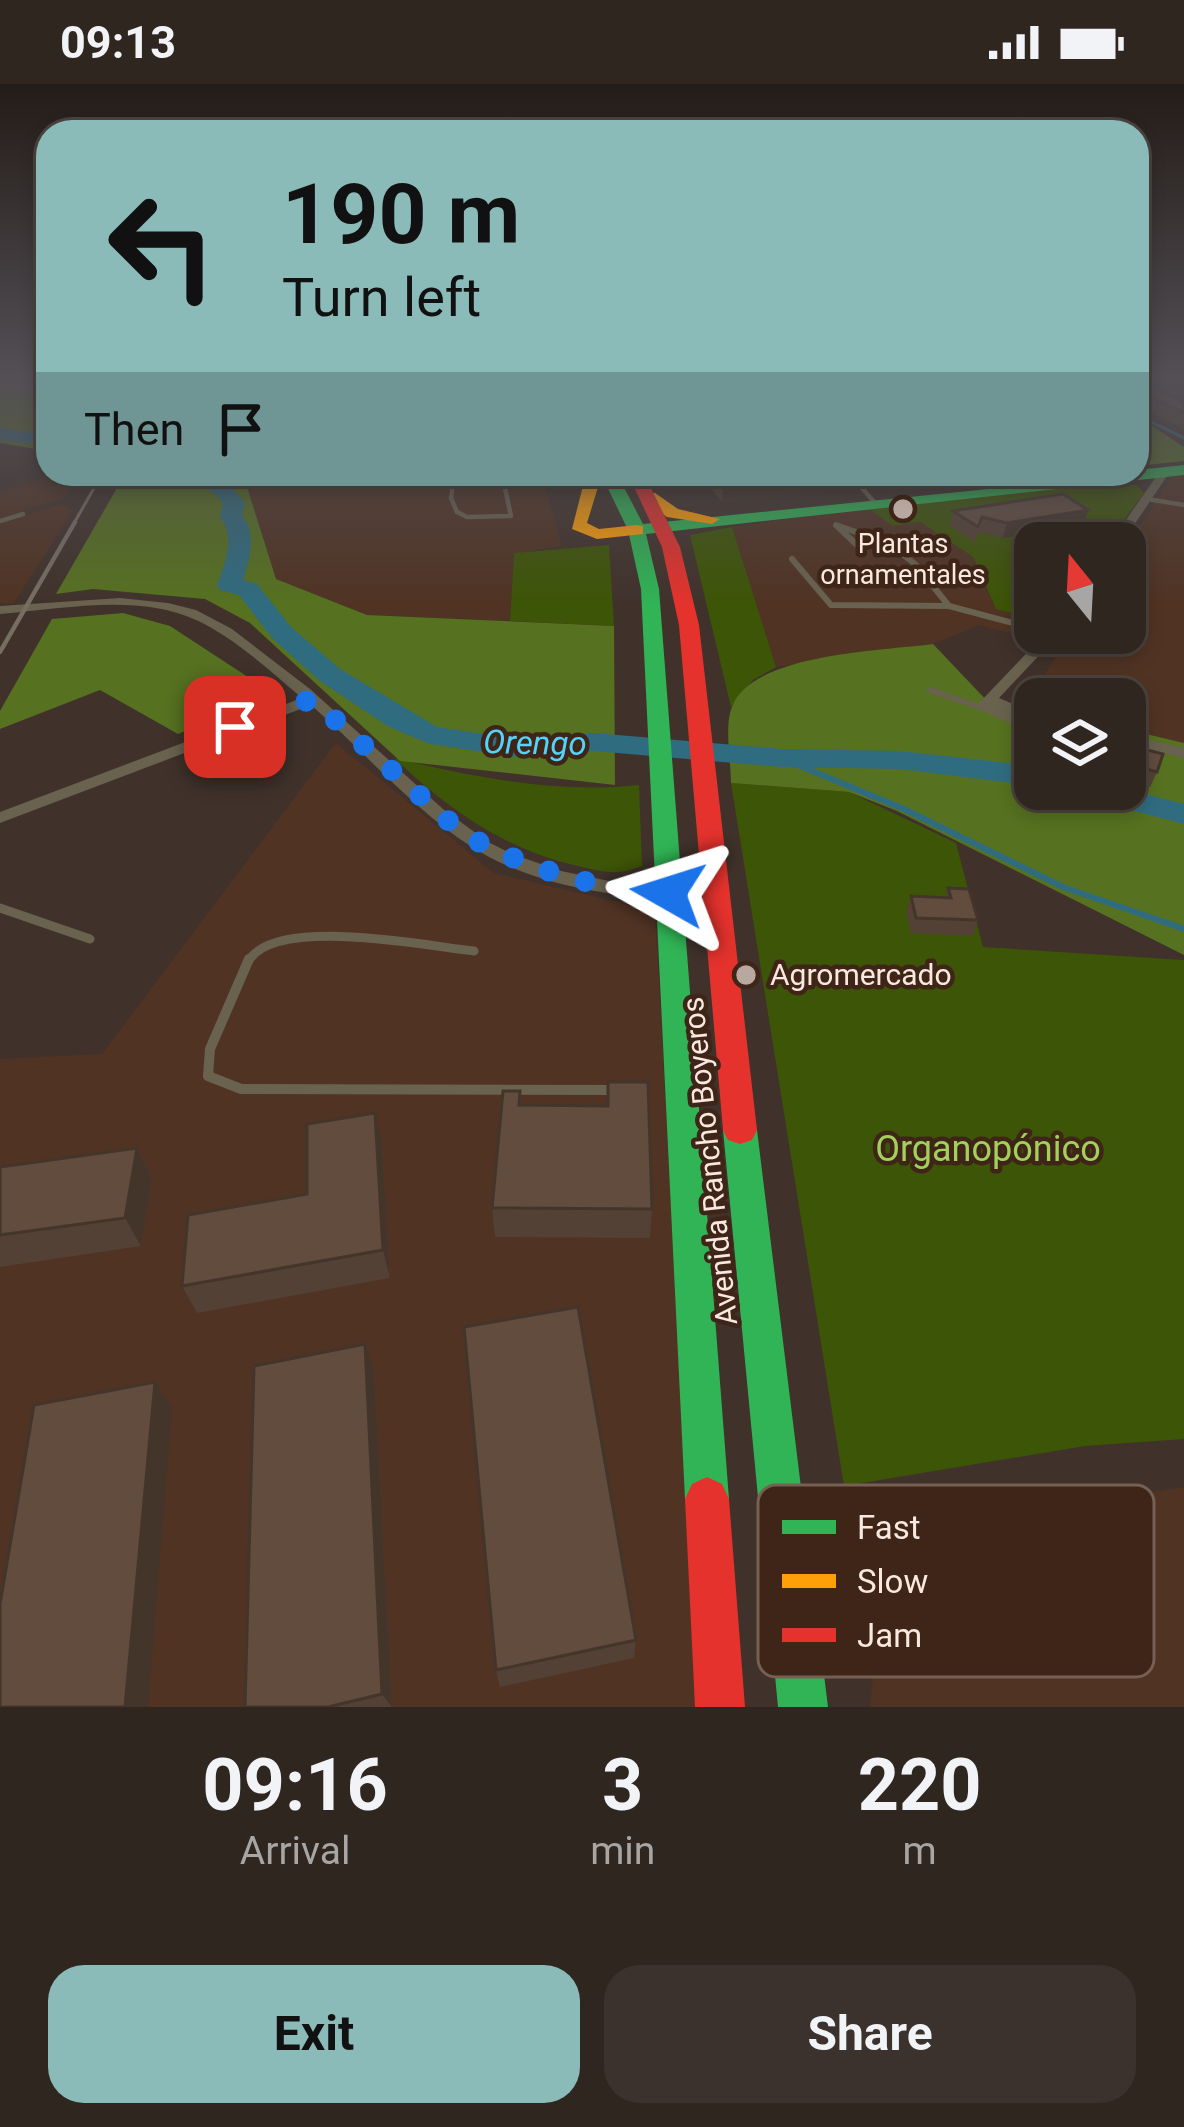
<!DOCTYPE html>
<meta charset="utf-8">
<style>
:root{--surface:#302620;--page:#3c322d;--text:#f1f3f6;--muted:#a8a5a5;--line:#4b433e;--accent:#8bbbb9}
body{margin:0;font-family:Roboto,sans-serif;background:var(--page);color:var(--text);height:100vh;display:flex;flex-direction:column;font-size:45px;white-space:nowrap}
*{box-sizing:border-box;margin:0}
p{font-size:39px;color:var(--muted)}
.icon{flex:none;width:66px;height:66px;fill:none;stroke:currentColor;stroke-width:2;stroke-linecap:round;stroke-linejoin:round}
.map{position:relative;height:1623px;overflow:hidden}
.details{display:flex;flex-direction:column;background:var(--surface);flex:1}
.details>*{flex:none}
.hud{position:absolute;left:36px;top:36px;width:1113px;height:366px;border-radius:36px;box-shadow:0 6px 18px #0003,0 0 0 3px var(--line);background:#8bbbb9;color:#111;overflow:hidden}
.needle{width:78px;rotate:342deg}
.buttons{position:absolute;left:1014px;top:438px;display:grid;gap:24px}
.buttons a{display:grid;place-items:center;width:132px;height:132px;border-radius:24px;background:var(--surface);box-shadow:0 6px 18px #0003,0 0 0 3px var(--line);font-size:60px}
.pin{position:absolute;display:grid;place-items:center;width:102px;height:102px;color:#fff;margin:-51px;border-radius:24px;box-shadow:0 6px 18px #0006}
.me{position:absolute;width:132px;margin:-66px;rotate:276deg;stroke-linejoin:round;filter:drop-shadow(0 0 9px #0008)}
.turn{display:flex;align-items:center;gap:42px;height:252px;padding:0 48px;font-size:54px}
.turn .icon{width:156px;height:156px;stroke-width:2.5}
.turn b{display:block;font-size:84px;line-height:102px}
.then{display:flex;align-items:center;height:114px;padding:0 48px;background:#0003;gap:24px;font-size:45px}
.eta{display:flex;justify-content:space-evenly;align-items:center;height:204px;text-align:center}
.eta b{font-size:72px;font-weight:700;line-height:84px}
.action{display:flex;gap:24px;margin-top:auto;padding:24px 48px}
.action a{flex:1;height:138px;border-radius:36px;background:var(--accent);color:#111;font-size:48px;font-weight:700;line-height:138px;text-align:center}
.action a+a{background:var(--page);color:var(--text)}
.status{display:flex;justify-content:space-between;align-items:center;height:84px;padding:0 60px;background:var(--surface);direction:ltr}
.status svg{height:33px;fill:currentColor}
.map>svg:first-child{display:block}
.built{fill:#503323}
.green{fill:#3d5506}
.forest{fill:#567120}
.lines{fill:none;stroke-linecap:round;stroke-linejoin:round}
.stream-far1{stroke:#306c7f;stroke-width:3}
.stream{stroke:#306c7f;stroke-width:6}
.river{fill:#306c7f;fill-rule:evenodd}
.lane-far3{stroke:#69624f;stroke-width:4.5}
.lane-far2{stroke:#69624f;stroke-width:6}
.lane-far1{stroke:#69624f;stroke-width:9}
.lane{stroke:#69624f;stroke-width:10}
.street{fill:#69624f;fill-rule:evenodd}
.fast{fill:#30b455;fill-rule:evenodd}
.slow{fill:#ff9f0a;fill-rule:evenodd}
.jam{fill:#e5322d;fill-rule:evenodd}
.rail-far1{stroke:#776e62;stroke-width:3}
.rail{stroke:#776e62;stroke-width:4.5}
.wall{fill:#534135}
.shaded-wall{fill:#44352b}
.building{fill:#614c3e;stroke:#44352b;stroke-width:3}
.route{stroke:#1a73e8;stroke-width:21;stroke-dasharray:0 37.8}
.poi-dot{fill:#b8a8a0;stroke:#3e2518;stroke-width:4.5}
.labels{text-anchor:middle;stroke-width:9;stroke-linejoin:round;paint-order:stroke}
.far-poi-label{font-size:27px;fill:#f9e8df;stroke:#3e2518}
.poi-label{font-size:30px;fill:#f9e8df;stroke:#3e2518;text-anchor:start}
.street-label{font-size:30px;fill:#f9e8df;stroke:#3e2518}
.water-label{font-size:33px;font-style:italic;fill:#52d3fa;stroke:#3e2518}
.near-park-label{font-size:36px;fill:#a2d05b;stroke:#3e2518}
.key{fill:#3e2518;stroke:#766054;stroke-width:3}
.key-label{font-size:33px;fill:#f9e8df}
</style>
<div class="status"><b>09:13</b><svg viewBox="0 0 49 12"><path d="M0 12V9h3v3zM5 12V6h3v6zM10 12V3h3v9zM15 12V0h3v12zM26 1h20v11H26zM47 4h2v5h-2z"/></svg></div>
<div class="map">
<svg width="1184" height="1623" viewBox="0 0 1184 1623">
<rect width="100%" height="100%" fill="#40322b"/>
<!-- built -->
<path class="built" d="M243,390H542L562,462L514,470L510,537L367,531L276,495Z
M1184,390V659L1125,645V615H1035V624L1025,621L1071,549H1125V465L1172,392Z
M79,392L66,413L0,434V408L49,393Z
M60,420L73,426L14,519H0V440Z
M869,424L892,442L920,438L973,473L996,525L1035,535V549H1041L1036,556L979,541L933,560L776,583L732,443Z
M336,659L494,789L655,827L698,1623H0V975L102,970Z
M1184,1403V1623H870L887,1452Z"/>
<!-- green -->
<path class="green" d="M1105,399L1136,401L1144,409L1107,459H1035V535L996,525L973,473L920,438L892,442L869,424Z
M732,443L776,583L753,596L731,623L690,451Z
M609,461L614,542L510,537L514,469Z
M394,674C472,693 559,710 639,701L642,782C618,792 603,788 578,782C504,765 449,726 394,674Z
M731,699L849,708L956,759L983,863L1184,876V1355L1085,1362L844,1402Z"/>
<!-- forest -->
<path class="forest" d="M0,294H48V367L0,359Z
M1137,332L1184,363V377L1137,382Z
M125,390H243L276,495L367,531L614,542L615,701L400,677L250,539L205,515L93,505L56,510Z
M123,529L170,542L277,612L178,650L100,606L0,645V627L52,535Z
M933,560L991,621L1035,624V705H1125V645L1184,659V871L897,727L849,708L731,699C731,678 724,642 732,623C752,569 883,567 933,560Z"/>
<g class="lines">
<!-- stream-far1 -->
<path class="stream-far1" d="M1137,331L1184,354"/>
<!-- stream -->
<path class="stream" d="M781,674L904,725L1063,803L1184,845"/>
<!-- river -->
<path class="river" d="M0,344L48,350V362L0,356Z
M176,390C207,390 226,393 245,419L242,432C258,451 249,475 243,496L257,500L291,543L340,585L437,643L517,655L594,649L781,665L900,667L1035,682V702L900,685L781,683L594,667L517,673L430,660L389,643L320,597L273,555L239,511L220,506L217,501C225,479 236,454 220,433L223,419L214,409Z
M1072,705H1125L1184,720V740L1077,712Z"/>
<!-- lane-far3 -->
<path class="lane-far3" d="M460,390L454,393L451,414L457,428L467,433L511,432L502,390
M850,390L874,418
M996,390L1012,404
M1147,415L1184,421
M0,437L23,430"/>
<!-- lane-far2 -->
<path class="lane-far2" d="M836,441L888,459L859,463Z
M792,475L831,521L949,522L915,480L888,459
M949,522L1035,545
M930,606L999,630"/>
<!-- lane-far1 -->
<path class="lane-far1" d="M993,627L1035,645
M0,824L90,855
M248,878C273,831 426,862 474,867"/>
<!-- lane -->
<path class="lane" d="M249,875L210,965L208,992L241,1005L616,1006"/>
<!-- street -->
<path class="street" d="M48,298V304L0,309V303Z
M1160,387L1169,389L1122,459H1110Z
M120,514L168,519L196,526L232,545L310,605L443,725L488,758L512,770L561,787L614,798L667,803L676,809C663,820 640,813 623,811C571,805 516,791 472,763C412,725 364,667 311,621L0,739V728L302,614C269,586 235,554 196,536C137,509 63,525 0,530V522Z
M1046,549H1060L999,614L1035,629V638L992,622L984,626L979,625V619Z
M1125,650L1184,664V674L1125,660Z"/>
<!-- fast -->
<path class="fast" d="M1184,381V391L646,450L659,505L729,1415L722,1430L707,1437L692,1430L685,1415L641,505L628,446L601,390H617L643,440L1137,390V386Z
M740,1032L752,1036L757,1046L828,1623H778L723,1046L728,1036Z"/>
<!-- slow -->
<path class="slow" d="M586,390H602L587,439L599,445L637,441L643,442V450L597,455L572,445Z
M643,409H655L678,425L720,435L712,440L667,433L643,415Z"/>
<!-- jam -->
<path class="jam" d="M628,390H644L680,463L699,541L757,1046L752,1056L740,1060L728,1056L723,1046L679,541L662,463Z
M707,1393L722,1400L729,1415L745,1623H695L685,1415L692,1400Z"/>
<!-- rail-far1 -->
<path class="rail-far1" d="M73,441L102,390"/>
<!-- rail -->
<path class="rail" d="M0,568L75,438"/>
</g>
<!-- wall -->
<path class="wall" d="M1137,294H1184V345L1137,321Z
M699,390H831V395L823,396L822,407L722,418Z
M872,390H991L987,396L890,406Z
M1088,426L1084,440L1003,454L979,448L975,458L950,442L953,427Z
M1125,668L1157,688L1150,703L1125,696Z
M948,804L978,836L973,852L911,849L906,828L911,812L945,814Z
M520,1007L521,1021L652,1125L650,1154L495,1153L492,1124Z
M382,1059L390,1194L197,1229L182,1202Z
M137,1064L152,1094L141,1162L0,1183V1083Z
M374,1287L392,1623H245Z
M636,1556L634,1574L500,1603L496,1586Z"/>
<!-- shaded-wall -->
<path class="shaded-wall" d="M758,390H831V395L823,396L822,407L722,418L724,393Z
M893,390H991L987,396L890,406Z
M1088,426L1084,440L1003,454L1007,439Z
M375,1029L382,1059L390,1194L383,1166Z
M137,1064L152,1094L141,1162L125,1134Z
M365,1260L374,1287L392,1623L382,1610Z
M155,1298L172,1323L148,1623H125Z"/>
<!-- building -->
<path class="building" d="M1161,294H1184V305Z
M1137,295L1184,318V329L1137,306Z
M721,390H758L724,393Z
M1063,410L1088,426L1007,439L982,433L978,443L953,427Z
M1128,661L1163,670L1157,688L1125,679Z
M948,804L969,805L978,836L916,834L911,812L951,814Z
M608,998H648L652,1125L492,1124L503,1007H520L519,1021L608,1022Z
M375,1029L383,1166L182,1202L188,1131L307,1110V1040Z
M137,1064L125,1134L0,1151V1083Z
M578,1223L636,1556L496,1586L464,1243Z
M365,1260L382,1610L328,1623H245L254,1282Z
M155,1298L125,1623H0V1520L34,1321Z"/>
<!-- sky -->
<linearGradient id="sky" x2="0" y2="1"><stop stop-color="#231c18"/><stop offset="0.56" stop-color="#534f55"/><stop offset="1" stop-color="#534f55" stop-opacity="0"/></linearGradient>
<rect width="1184" height="521" fill="url(#sky)"/>
<g class="lines">
<!-- route -->
<path class="route" d="M235,643L312,615L462,749C525,784 595,806 668,809"/>
</g>
<!-- markers -->
<g class="poi-dot">
<circle cx="903" cy="425" r="12"/>
<circle cx="746" cy="891" r="12"/>
</g>
<g class="labels">
<!-- far-poi labels -->
<g class="far-poi-label">
<text x="903" y="469">Plantas<tspan x="903" dy="31">ornamentales</tspan></text>
</g>
<!-- poi labels -->
<g class="poi-label">
<text x="770" y="901">Agromercado</text>
</g>
<!-- street labels -->
<g class="street-label">
<text transform="translate(710 1077) rotate(-96)" y="10">Avenida Rancho Boyeros</text>
</g>
<!-- water labels -->
<g class="water-label">
<text transform="translate(535 658) rotate(1)" y="12">Orengo</text>
</g>
<!-- near-park labels -->
<g class="near-park-label">
<text x="988" y="1077">Organopónico</text>
</g>
</g>
<!-- legend -->
<rect x="758" y="1401" width="396" height="192" rx="18" class="key"/>
<rect x="782" y="1436" width="54" height="14" fill="#30b455"/>
<rect x="782" y="1490" width="54" height="14" fill="#ff9f0a"/>
<rect x="782" y="1544" width="54" height="14" fill="#e5322d"/>
<g class="key-label">
<text x="857" y="1455">Fast</text>
<text x="857" y="1509">Slow</text>
<text x="857" y="1563">Jam</text>
</g>
</svg>
<div class="buttons">
<a><svg class="needle" viewBox="-14 -14 28 28"><path d="M0-13l5 13h-10z" fill="#e53935"/><path d="M0 13l5-13h-10z" fill="#a8a5a5"/></svg></a>
<a><svg class="icon" aria-label="layers" viewBox="0 0 24 24"><path d="M12 4l9 5-9 5-9-5zM3 14l9 5 9-5"/></svg></a>
</div>
<div class="pin" style="left:235px;top:643px;background:#d93025"><svg class="icon" aria-label="arrive" viewBox="0 0 24 24"><path d="M6 21V4h12l-3 4 3 4H6"/></svg></div>
<svg class="me" style="left:668px;top:809px" viewBox="-20 -20 40 40"><path d="M0-17L14 15 0 8-14 15z" fill="#1a73e8" stroke="#fff" stroke-width="4"/></svg>
<div class="hud">
<div class="turn"><svg class="icon" aria-label="left" viewBox="0 0 24 24"><path d="M17 20v-9H6M10 6l-5 5 5 5"/></svg><div><b>190 m</b>Turn left</div></div>
<div class="then">Then<svg class="icon" aria-label="arrive" viewBox="0 0 24 24"><path d="M6 21V4h12l-3 4 3 4H6"/></svg></div>
</div>
</div>
<section class="details">
<div class="eta">
<div><b>09:16</b><p>Arrival</p></div>
<div><b>3</b><p>min</p></div>
<div><b>220</b><p>m</p></div>
</div>
<div class="action"><a>Exit</a><a>Share</a></div>
</section>
